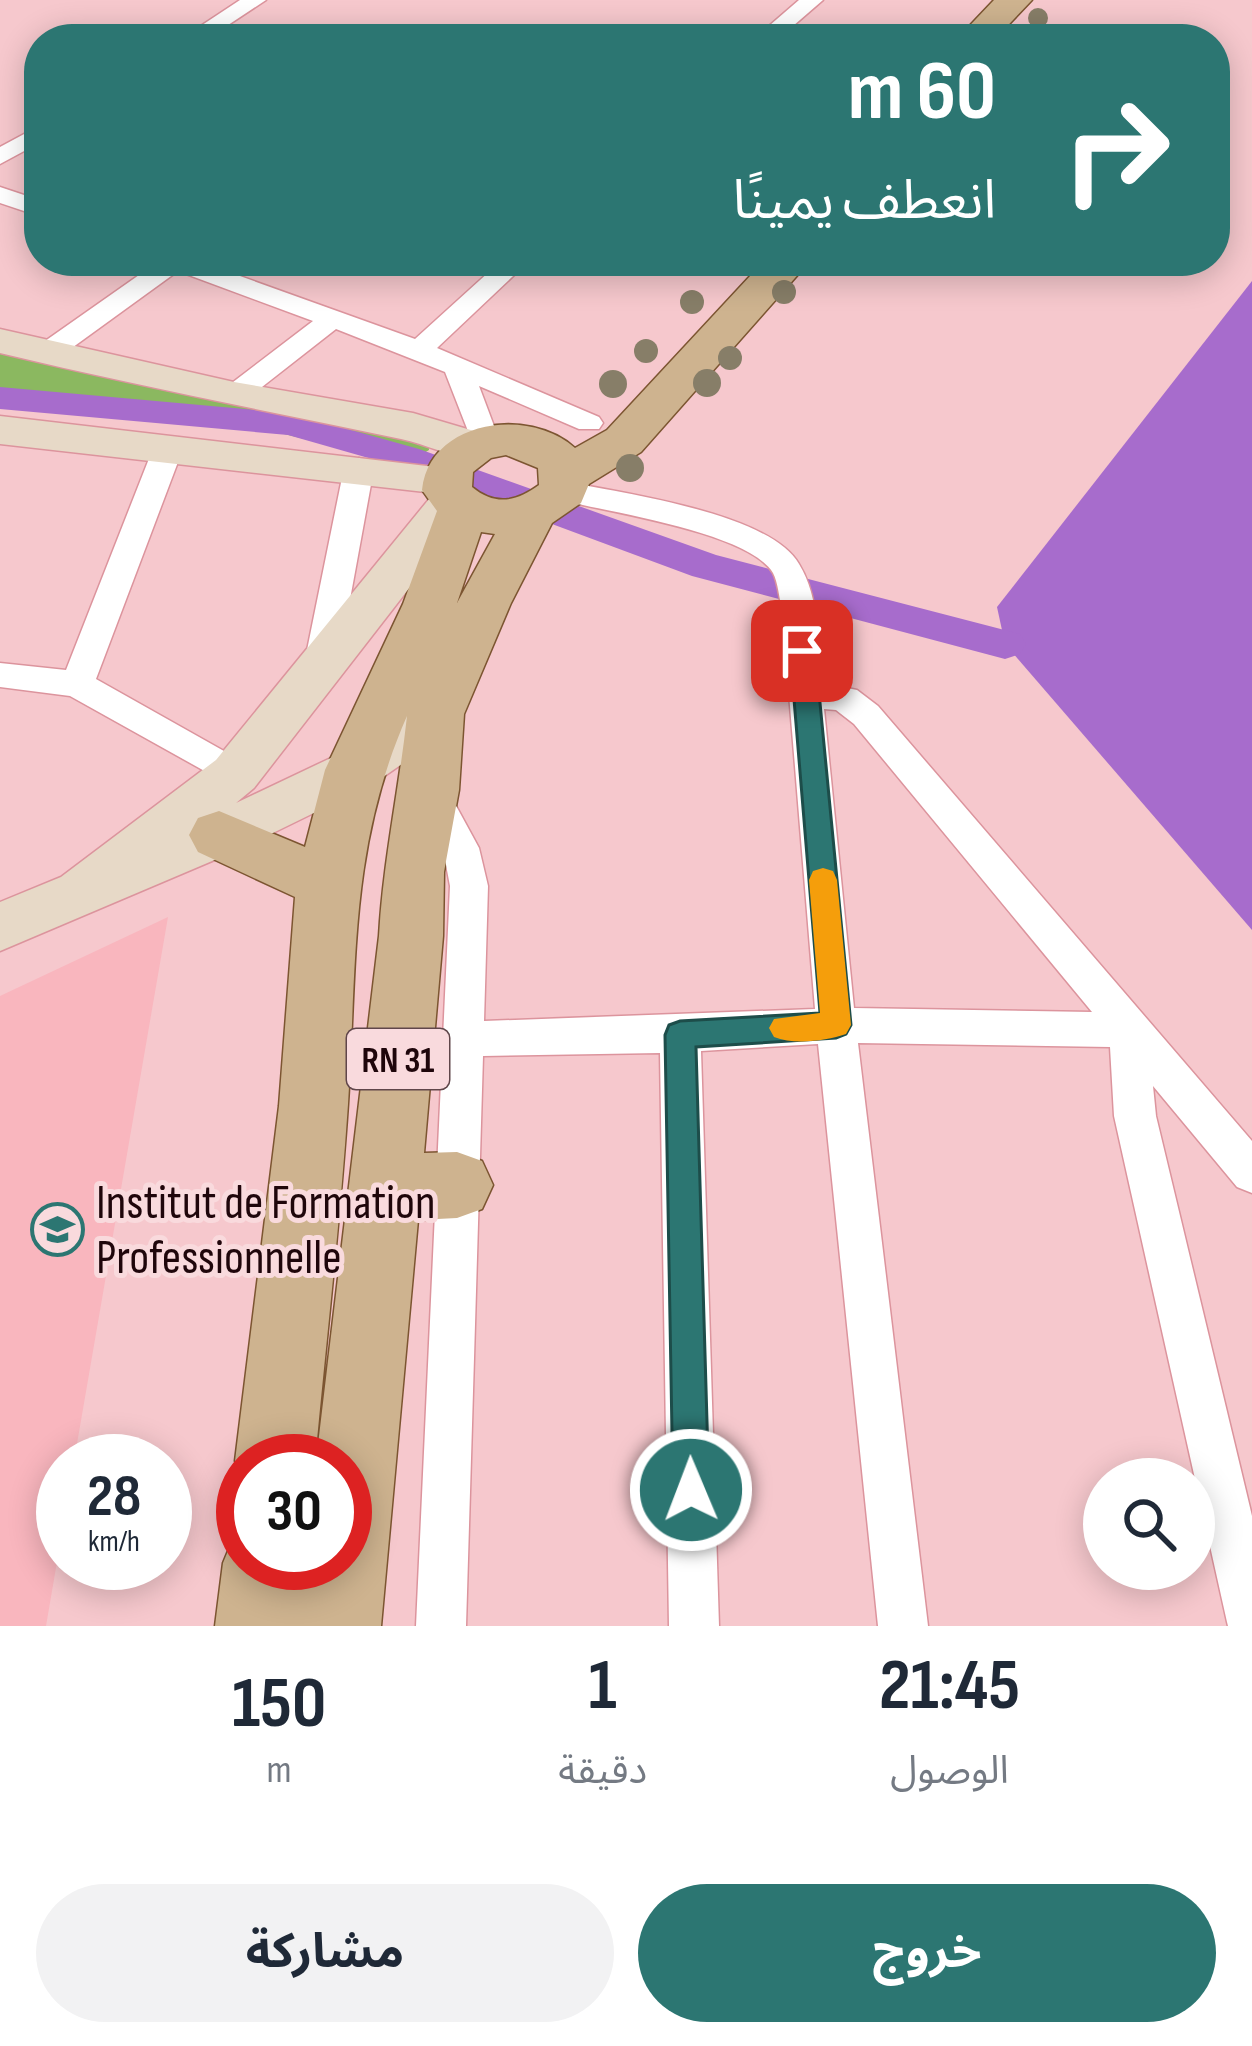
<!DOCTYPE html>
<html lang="ar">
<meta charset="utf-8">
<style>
:root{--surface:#fff;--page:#f2f2f3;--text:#1f2937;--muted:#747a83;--accent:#2c7672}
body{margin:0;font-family:"Sofia Sans Condensed","Noto Sans Arabic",sans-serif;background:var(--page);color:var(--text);direction:rtl;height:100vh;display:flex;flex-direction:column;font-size:45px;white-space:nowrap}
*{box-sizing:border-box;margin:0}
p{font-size:39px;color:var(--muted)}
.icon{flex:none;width:66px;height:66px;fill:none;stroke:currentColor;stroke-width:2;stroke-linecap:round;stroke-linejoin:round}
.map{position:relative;height:1626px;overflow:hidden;direction:ltr}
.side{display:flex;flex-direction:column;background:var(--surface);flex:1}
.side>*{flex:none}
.banner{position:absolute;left:24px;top:24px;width:1206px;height:252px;border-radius:48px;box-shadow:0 6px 30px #0003;direction:rtl;background:#2c7672;color:#fff;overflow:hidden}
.buttons{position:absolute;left:1083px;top:1458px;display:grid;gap:24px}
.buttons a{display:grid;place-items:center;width:132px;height:132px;border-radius:50%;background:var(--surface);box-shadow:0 6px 30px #0003;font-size:60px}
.speed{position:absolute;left:36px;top:1434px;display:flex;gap:24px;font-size:60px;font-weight:700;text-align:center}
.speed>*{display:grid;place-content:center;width:156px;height:156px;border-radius:50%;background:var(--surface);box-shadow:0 6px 30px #0003;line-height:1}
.speed small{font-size:30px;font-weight:400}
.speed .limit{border:18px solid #d22;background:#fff;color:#111}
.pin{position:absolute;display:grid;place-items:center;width:102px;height:102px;color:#fff;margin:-51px;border-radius:24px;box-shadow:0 6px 18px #0006}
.me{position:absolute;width:132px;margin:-66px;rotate:359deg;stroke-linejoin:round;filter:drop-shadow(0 0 9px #0008)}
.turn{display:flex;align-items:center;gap:42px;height:252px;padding:0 36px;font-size:54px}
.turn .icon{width:156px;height:156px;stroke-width:2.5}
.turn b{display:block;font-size:84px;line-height:102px}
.eta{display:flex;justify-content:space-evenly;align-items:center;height:204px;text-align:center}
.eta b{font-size:72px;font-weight:700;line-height:84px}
.cta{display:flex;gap:24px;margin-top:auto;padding:24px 36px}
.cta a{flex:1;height:138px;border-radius:72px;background:var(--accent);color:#fff;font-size:48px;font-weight:700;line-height:138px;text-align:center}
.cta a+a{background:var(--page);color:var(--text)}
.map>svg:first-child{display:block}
.built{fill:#f9b6be}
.green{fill:#8bb860}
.water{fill:#a76ccc}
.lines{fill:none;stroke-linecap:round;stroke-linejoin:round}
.canal{fill:#a76ccc;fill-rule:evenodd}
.minor-casing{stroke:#dc949d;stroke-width:3}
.secondary-casing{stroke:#dc949d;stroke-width:3}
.primary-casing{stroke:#7c5531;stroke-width:3}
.minor{fill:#fff;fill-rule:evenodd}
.secondary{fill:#e7d9c7;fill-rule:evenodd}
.primary{fill:#ceb38f;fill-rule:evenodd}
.tree{fill:#877e68}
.route{fill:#2c7672;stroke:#1d4d4a;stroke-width:3}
.slow{fill:#f59e0b}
.labels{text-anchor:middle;stroke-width:10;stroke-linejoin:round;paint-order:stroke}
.shield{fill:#f9dadd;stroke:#60464a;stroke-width:3}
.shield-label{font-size:36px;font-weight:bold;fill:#1f060b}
.near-poi-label{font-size:48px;fill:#1f060b;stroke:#f9dadd;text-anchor:start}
</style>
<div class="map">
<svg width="1252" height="1626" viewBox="0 0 1252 1626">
<rect width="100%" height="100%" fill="#f6c8cd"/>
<!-- built -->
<path class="built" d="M168,917L74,1461H63V1527L46,1626H0V996Z"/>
<!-- green -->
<path class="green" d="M0,349L428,434L429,450L406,464L284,434L0,405Z"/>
<!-- water -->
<path class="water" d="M1252,281V930L1005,644L997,607Z"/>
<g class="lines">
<!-- canal -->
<path class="canal" d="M0,387L290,413L419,449L716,555L1020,634L1026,644L1020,654L1005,659L692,576L393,465L288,435L0,409Z"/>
<defs>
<path id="minor" d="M240,0H266L207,39H181Z
M799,0H823L778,39H754Z
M39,126V143L0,164V147Z
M0,187L39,200V216L0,203Z
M159,261H198L415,339L501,261H529L437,348L599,417L603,423L599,429H579L479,386L500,442L485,451L475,449L445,372L336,329L244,401H224L220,395L224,389L313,321L178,271L58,358H38L34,352L38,346Z
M169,437L184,446L96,679L247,764L253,774L247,784L235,788L70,696L0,687V663L66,670L154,446Z
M359,458L374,468L338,665L333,674H309L304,665L344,468Z
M563,481C619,493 769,512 799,564C820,598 818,645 822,683L857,690L878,706L1252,1141V1193L1237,1187L1153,1086L1156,1116L1252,1516V1626H1228L1227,1622L1114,1116L1110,1047L858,1043L928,1626H878L818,1044L701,1051L719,1626H669L660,1053L483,1056L466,1626H416L450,886L443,849L411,790L416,780L429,776L442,780L479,848L488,886L484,1021L815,1009L782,609C779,598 778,582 773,573C748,531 600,511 552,498L548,491L552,484ZM824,709L836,710L854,724L1092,1012L854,1008Z"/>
<path id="secondary" d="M0,329L234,382L413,413L491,436L497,446L491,456C461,464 431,445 401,439C267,411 133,385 0,353Z
M0,416L461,470L467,480L463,488L476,500L469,511L254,788L236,803L335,756L418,700L436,695L454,700L462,714L454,728L373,784L238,850L0,951V902L61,877L216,760L434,493L0,444Z"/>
<path id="primary" d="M994,0H1032L995,39H957Z
M764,261H810L641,452L589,484L581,503L552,523L511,603L464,714L459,790L444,872L443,936L424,1153L457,1152L482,1161L493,1185L482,1209L457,1218L418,1220L381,1626H215L223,1563L235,1534L243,1530V1563H345V1461H316L379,936C383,862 399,790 407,716C349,848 357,964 348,1104C340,1223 326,1342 315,1461H243V1480L235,1461L279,1106L295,897L198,852L189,835L198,818L219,811L305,847L325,770L403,604L437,511L422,490C429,420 529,406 575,448L607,430ZM506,455L538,468L539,485C516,502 495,506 472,487L473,472L491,458ZM481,532L495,534L457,603Z"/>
</defs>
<!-- minor casing -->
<use href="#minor" class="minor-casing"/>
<!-- secondary casing -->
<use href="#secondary" class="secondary-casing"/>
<!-- primary casing -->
<use href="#primary" class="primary-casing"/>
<!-- minor -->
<use href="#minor" class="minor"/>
<!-- secondary -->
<use href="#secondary" class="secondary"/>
<!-- primary -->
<use href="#primary" class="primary"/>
</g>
<!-- trees -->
<g class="tree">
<circle cx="1038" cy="18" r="10"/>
<circle cx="784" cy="292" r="12"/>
<circle cx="692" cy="302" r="12"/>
<circle cx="646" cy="351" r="12"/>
<circle cx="730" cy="358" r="12"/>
<circle cx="707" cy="383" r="14"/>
<circle cx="613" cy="384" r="14"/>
<circle cx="630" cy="468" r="14"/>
</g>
<!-- route -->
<path class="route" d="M802,642L815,651L851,1025L846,1034L836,1038L696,1047L709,1490L704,1502L691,1508L678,1502L673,1490L665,1035L669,1025L680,1021L820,1013L790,651Z"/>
<!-- slow -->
<path class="slow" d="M823,868L833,871L837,880L851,1025L846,1034C826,1041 794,1045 774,1037L769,1028L774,1019L820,1013L809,880L813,871Z"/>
<!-- icons -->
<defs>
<symbol id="university-ring" viewBox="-11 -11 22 22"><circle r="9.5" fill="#f9dadd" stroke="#2c7672" stroke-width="1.5"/><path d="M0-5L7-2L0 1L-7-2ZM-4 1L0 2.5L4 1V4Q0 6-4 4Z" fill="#2c7672"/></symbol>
</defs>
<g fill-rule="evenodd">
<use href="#university-ring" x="28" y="1200" width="59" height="59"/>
</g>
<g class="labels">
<!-- shield labels -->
<rect class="shield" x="347" y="1029" width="102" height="60" rx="9"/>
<g class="shield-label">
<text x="398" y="1072">RN 31</text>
</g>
<!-- near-poi labels -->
<g class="near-poi-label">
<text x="96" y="1218">Institut de Formation<tspan x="96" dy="55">Professionnelle</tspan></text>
</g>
</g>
</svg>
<div class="buttons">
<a><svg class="icon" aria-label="search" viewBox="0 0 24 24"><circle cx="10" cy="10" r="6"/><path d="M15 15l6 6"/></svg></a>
</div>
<div class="speed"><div>28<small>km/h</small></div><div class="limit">30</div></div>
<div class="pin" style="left:802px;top:651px;background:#d93025"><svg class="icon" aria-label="arrive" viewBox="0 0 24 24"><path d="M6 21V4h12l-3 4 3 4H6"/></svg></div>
<svg class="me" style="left:691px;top:1490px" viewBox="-20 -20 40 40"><circle r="17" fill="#2c7672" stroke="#fff" stroke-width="3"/><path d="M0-11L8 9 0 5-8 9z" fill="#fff"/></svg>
<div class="banner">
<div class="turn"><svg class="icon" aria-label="right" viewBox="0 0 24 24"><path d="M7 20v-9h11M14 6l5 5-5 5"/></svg><div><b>60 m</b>انعطف يمينًا</div></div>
</div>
</div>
<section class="side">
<div class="eta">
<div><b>21:45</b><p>الوصول</p></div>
<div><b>1</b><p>دقيقة</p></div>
<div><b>150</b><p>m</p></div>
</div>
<div class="cta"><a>خروج</a><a>مشاركة</a></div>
</section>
